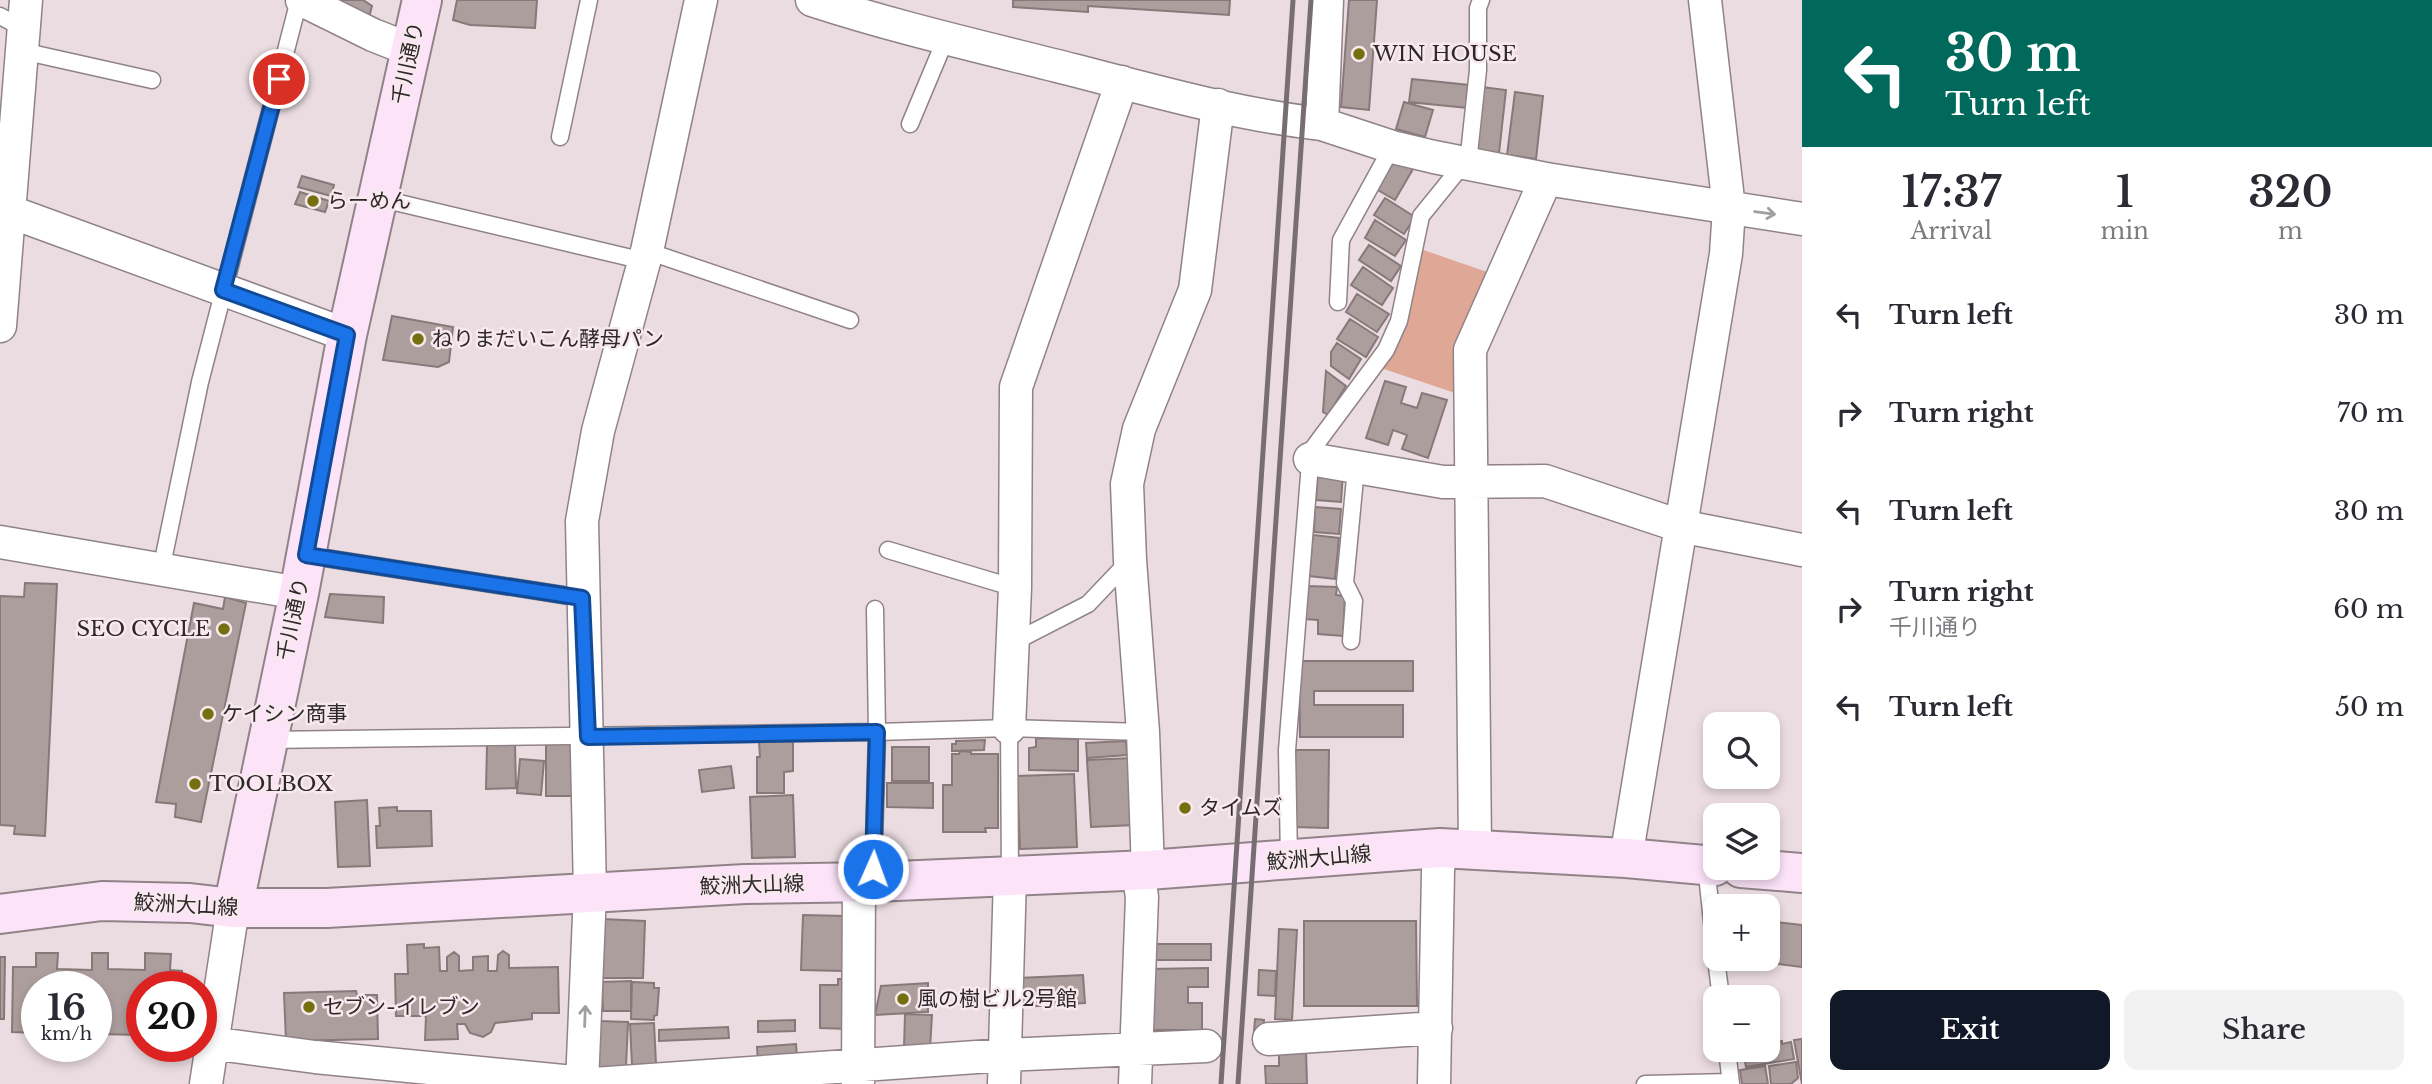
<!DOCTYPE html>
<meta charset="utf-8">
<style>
:root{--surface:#fff;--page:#f2f2f3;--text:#2b2b33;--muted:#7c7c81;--accent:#111827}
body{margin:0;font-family:"Libre Baskerville","Noto Sans JP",serif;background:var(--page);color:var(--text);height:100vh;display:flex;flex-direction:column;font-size:26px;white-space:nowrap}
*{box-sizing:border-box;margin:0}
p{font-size:23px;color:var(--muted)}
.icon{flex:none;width:38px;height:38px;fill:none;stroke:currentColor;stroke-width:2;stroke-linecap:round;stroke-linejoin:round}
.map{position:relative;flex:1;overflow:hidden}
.panel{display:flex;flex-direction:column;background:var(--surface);width:630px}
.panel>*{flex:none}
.top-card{background:#00695c;color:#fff;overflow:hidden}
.controls{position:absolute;left:1703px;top:712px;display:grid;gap:14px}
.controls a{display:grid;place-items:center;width:77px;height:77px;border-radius:14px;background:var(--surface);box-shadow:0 4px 10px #0003;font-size:35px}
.speed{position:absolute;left:21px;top:971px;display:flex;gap:14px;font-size:35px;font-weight:700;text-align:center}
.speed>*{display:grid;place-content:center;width:91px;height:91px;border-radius:50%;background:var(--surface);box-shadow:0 4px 10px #0003;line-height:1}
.speed small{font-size:18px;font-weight:400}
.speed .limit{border:10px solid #d22;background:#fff;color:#111}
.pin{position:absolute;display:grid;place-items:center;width:60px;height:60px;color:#fff;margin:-30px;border:4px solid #fff;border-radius:50%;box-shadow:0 2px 7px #0007}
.me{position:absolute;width:77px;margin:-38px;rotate:2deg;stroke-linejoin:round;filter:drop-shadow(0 0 5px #0008)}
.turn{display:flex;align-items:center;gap:24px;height:147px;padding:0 28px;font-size:32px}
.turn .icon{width:91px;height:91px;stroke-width:2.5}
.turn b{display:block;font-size:49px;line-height:60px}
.eta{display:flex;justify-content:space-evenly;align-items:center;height:119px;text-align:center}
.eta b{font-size:42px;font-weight:600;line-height:49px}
.action{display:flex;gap:14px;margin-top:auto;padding:14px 28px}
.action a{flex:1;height:80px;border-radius:14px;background:var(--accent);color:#fff;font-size:28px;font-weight:600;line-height:80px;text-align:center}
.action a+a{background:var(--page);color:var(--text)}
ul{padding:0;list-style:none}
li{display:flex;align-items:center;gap:21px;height:98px;padding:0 28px}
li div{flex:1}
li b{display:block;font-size:26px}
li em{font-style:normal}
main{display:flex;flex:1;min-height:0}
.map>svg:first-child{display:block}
.green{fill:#dfa795}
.building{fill:#ad9e9e;stroke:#877979;stroke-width:2}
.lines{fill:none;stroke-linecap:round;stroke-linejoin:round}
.service-casing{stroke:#908388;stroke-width:19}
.minor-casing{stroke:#908388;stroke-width:35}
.secondary-casing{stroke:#908388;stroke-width:42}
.service{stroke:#fff;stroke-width:16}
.minor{stroke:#fff;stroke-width:32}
.secondary{stroke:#fce3f8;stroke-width:38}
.rail{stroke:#776e72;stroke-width:5}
.oneway{stroke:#a09e9f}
.route-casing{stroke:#114b97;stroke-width:18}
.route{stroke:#1a73e8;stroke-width:12}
.poi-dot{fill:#756f0f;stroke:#f8e9ef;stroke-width:2.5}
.labels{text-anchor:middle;stroke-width:5;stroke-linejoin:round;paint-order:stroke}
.poi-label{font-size:21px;fill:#2d282a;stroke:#f8e9ef;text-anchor:start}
.street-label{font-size:21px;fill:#2d282a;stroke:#f8e9ef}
</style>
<main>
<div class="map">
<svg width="1802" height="1084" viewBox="0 0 1802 1084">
<rect width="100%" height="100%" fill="#ebdce1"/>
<!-- green -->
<path class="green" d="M1415,247L1487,272L1458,342L1461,395L1375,366Z"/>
<!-- building -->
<path class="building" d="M330,0H363L372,6L368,21Z
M457,0H537L535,28L470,25L453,20Z
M1013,0H1230L1229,15L1088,6V12L1013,7Z
M1349,0H1377L1369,110L1341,107Z
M1412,79L1469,85L1467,108L1409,102Z
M1482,87L1506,90L1499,153L1475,151Z
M1515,92L1543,96L1536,159L1507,155Z
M1404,102L1433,110L1425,137L1396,129Z
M1396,159L1413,169L1395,200L1376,189Z
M302,176L334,185L331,196L298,187Z
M300,192L329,201L325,212L295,204Z
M1385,198L1415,217L1404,234L1374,215Z
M1375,220L1406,240L1395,256L1365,238Z
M1369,245L1401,266L1391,281L1359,260Z
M1363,267L1393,288L1382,305L1351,285Z
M1357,294L1389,314L1377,332L1346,312Z
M392,316L453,327L449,362L438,367L383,360Z
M1350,319L1378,337L1366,357L1337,339Z
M1337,343L1361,359L1349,379L1331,366V352Z
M1326,371L1346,386L1328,415L1323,412Z
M1385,381L1406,387L1401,403L1417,408L1422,393L1447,400L1428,458L1402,449L1407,435L1393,430L1388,445L1366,438Z
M1318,470L1343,472L1341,502L1316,500Z
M1315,507L1341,509L1339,534L1314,532Z
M1313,535L1339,538L1335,579L1309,576Z
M25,583L57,584L45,836L14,834L15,826L0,825V596L24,597Z
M1307,586L1337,587L1336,595L1345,596L1343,636L1318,634V620L1305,619Z
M330,594L384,597L383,623L325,617Z
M225,597L246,603L201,822L175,817L176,804L156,802L194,603L223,609Z
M1299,661H1413V691H1314V705H1403V737H1300Z
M1036,738L1078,739V771L1029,770V748L1036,747Z
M985,740L984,750L952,751V744H956V741Z
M759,741H793V771L784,772V793H757V757H760Z
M1126,741L1127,755L1087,758L1086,743Z
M546,744H576V796H546Z
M487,745H515L516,788L486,789Z
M892,747H929V781H892Z
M1293,750H1329L1328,828L1293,827Z
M960,751L971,752V754H998V828H985L986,832H943V785H952V754H959Z
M1132,758L1135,825L1091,827L1087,760Z
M520,759L544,761L541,795L517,793Z
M731,766L734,788L702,792L699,770Z
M1074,774L1077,847L1020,849L1017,776Z
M887,783H933V808L887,807Z
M793,795L795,857L752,858L750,797Z
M367,800L370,866L338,867L335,802Z
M397,807V811H431L432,846L377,848L376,826H380L379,808Z
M803,915L845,916L843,971L801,970Z
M602,919L645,921L643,978H597Z
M1304,921H1416L1417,1006H1304Z
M1768,921L1802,925V967L1740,959H1768Z
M1279,929L1297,930L1292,1020L1275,1019Z
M424,944V948L439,947L440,971H447V957L454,952L459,956V971L473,970V957L488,956V971H497L498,955L503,951L509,955V968L558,967L559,1013H532V1019L495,1023L491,1032L483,1037L470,1033L465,1024H457L458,1039L425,1040L426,1016H396L395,974H408L407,945Z
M1150,944H1211V960H1150Z
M36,953H58L57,969L92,970V953H108V969L145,970V953L171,954L170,970L182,971V987H142V1035L96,1034V987H37V1033L12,1032L13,967H36Z
M0,957H5L4,1019H0Z
M1208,968V987H1188V1003H1202V1030H1148V969Z
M1259,970L1276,971L1275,996L1258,995Z
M1083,975L1085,1003L1023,1007V1003H1018L1019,978Z
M838,979H844L849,1029L820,1028V985H838Z
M631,981V1011H603L602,982Z
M632,982L654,983V988H659L657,1015L654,1016V1020L631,1019Z
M928,983V1012L875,1015L881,986Z
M356,991L357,995H377L378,1039L286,1041L284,993Z
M905,1014L932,1015L930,1049L904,1048Z
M1255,1019L1264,1020L1262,1045L1253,1044Z
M795,1020V1031L758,1032V1021Z
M599,1021L628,1022L626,1067H597Z
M654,1023L656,1064L632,1065L630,1024Z
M728,1027L729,1038L659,1041V1030Z
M1802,1039V1084L1794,1040Z
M1782,1041V1044L1791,1042L1794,1059L1746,1067L1743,1050H1768V1043Z
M796,1044L797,1058L758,1061L757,1047Z
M1279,1050H1306L1307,1084H1266L1265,1066H1279Z
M1796,1062L1798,1078L1791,1084H1771L1769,1066Z
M1765,1066L1768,1084H1742L1740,1070Z"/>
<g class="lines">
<defs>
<path id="service" d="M0,16L24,29
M22,51L152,80
M910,124L946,38
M560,137L589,0
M1468,163L1478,70V8L1481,0
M378,198L644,261
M647,251L850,320
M1338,302L1341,240L1392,147
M888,550L1015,588
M306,555L582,598
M161,570L200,382L299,0
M1351,641L1354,601L1345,583L1356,468
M1012,643L1088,604L1128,562
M1009,728L1010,876
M267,740L877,732L1009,728L1143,732
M1289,860L1287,750L1311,451L1386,350L1399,321L1421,216L1464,163
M1706,865L1715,950
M873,882L877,732L875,609
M1716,959L1721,998
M1727,1050L1731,1084
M1645,1084L1730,1082"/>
<path id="minor" d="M302,0L373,35L411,50
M812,0C898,28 986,48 1073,70C1155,91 1238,115 1322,124
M1327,0L1322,124L1392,147L1434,157L1546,179L1802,219
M0,208L347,335
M0,326L26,0
M1310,459L1443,482L1545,481L1680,526L1802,550
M0,542L299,593
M1009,728L1015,588L1016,387L1122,82
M1475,849L1470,350L1546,179
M1626,858L1726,254L1729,208L1705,0
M1148,870L1143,732L1130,560L1127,484L1139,429L1195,290L1218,105
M1269,1039L1436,1028
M211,1043L315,1057L594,1084L1005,1055L1206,1046
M206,1084L233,908
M582,1084L590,892L582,521L598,431L647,251L701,0
M858,1084L859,882
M1004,1084L1010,876
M1135,1084L1142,897L1138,871
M1434,1084L1438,871L1440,848"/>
<path id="secondary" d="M1741,868L1802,873
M233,908L299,593L347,335L422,0
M0,914L102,901L190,903L233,908H327L745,884L873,882L1148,870L1440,848L1626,858L1715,866"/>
</defs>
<!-- service casing -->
<use href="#service" class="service-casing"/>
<!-- minor casing -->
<use href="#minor" class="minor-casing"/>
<!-- secondary casing -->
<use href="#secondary" class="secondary-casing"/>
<!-- service -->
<use href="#service" class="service"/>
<!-- minor -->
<use href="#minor" class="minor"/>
<!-- secondary -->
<use href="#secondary" class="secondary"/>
<!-- rail -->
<path class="rail" d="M1221,1084L1293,0
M1238,1084L1311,0"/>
</g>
<!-- one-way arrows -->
<defs><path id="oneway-shaft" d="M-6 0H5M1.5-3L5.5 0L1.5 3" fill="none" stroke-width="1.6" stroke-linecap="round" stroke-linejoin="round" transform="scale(1.75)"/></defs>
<g class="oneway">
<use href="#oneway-shaft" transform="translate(1765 213) rotate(8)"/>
<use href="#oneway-shaft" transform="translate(585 1016) rotate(-88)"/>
</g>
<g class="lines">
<defs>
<path id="route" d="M279,79L223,290L347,335L306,555L582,598L588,737L877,732L873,869"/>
</defs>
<!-- route casing -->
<use href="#route" class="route-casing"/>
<!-- route -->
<use href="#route" class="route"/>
</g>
<!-- markers -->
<g class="poi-dot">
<circle cx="1359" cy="54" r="7"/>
<circle cx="313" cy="201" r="7"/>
<circle cx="418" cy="339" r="7"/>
<circle cx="224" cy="629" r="7"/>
<circle cx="208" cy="714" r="7"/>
<circle cx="195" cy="784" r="7"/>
<circle cx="1185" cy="808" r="7"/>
<circle cx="903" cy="999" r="7"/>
<circle cx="309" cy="1007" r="7"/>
</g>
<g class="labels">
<!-- poi labels -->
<g class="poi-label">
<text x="1373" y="61">WIN HOUSE</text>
<text x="327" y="208">らーめん</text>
<text x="432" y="346">ねりまだいこん酵母パン</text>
<text x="210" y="636" text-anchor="end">SEO CYCLE</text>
<text x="222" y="721">ケイシン商事</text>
<text x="209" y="791">TOOLBOX</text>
<text x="1199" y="815">タイムズ</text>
<text x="917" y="1006">風の樹ビル2号館</text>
<text x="323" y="1014">セブン-イレブン</text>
</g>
<!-- street labels -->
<g class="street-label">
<text transform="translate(408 63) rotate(-78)" y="7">千川通り</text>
<text transform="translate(293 619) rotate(-78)" y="7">千川通り</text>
<text transform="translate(1319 858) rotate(-5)" y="7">鮫洲大山線</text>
<text transform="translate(752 885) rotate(-2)" y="7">鮫洲大山線</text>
<text transform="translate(186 905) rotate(3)" y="7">鮫洲大山線</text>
</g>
</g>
</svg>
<div class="controls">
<a><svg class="icon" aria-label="search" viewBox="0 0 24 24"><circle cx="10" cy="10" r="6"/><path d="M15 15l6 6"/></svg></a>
<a><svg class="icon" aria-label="layers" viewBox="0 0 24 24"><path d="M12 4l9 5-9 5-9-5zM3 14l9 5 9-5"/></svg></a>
<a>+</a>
<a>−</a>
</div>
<div class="speed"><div>16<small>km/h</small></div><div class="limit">20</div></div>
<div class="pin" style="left:279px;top:79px;background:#d93025"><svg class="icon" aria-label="arrive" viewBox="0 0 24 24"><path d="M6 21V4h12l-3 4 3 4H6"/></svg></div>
<svg class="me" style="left:873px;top:869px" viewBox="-20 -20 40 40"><circle r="17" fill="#1a73e8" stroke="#fff" stroke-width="3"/><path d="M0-11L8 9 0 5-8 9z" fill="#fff"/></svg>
</div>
<section class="panel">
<div class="top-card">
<div class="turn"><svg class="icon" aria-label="left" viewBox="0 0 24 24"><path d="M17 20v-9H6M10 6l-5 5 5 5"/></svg><div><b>30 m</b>Turn left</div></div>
</div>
<div class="eta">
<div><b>17:37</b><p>Arrival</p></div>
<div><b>1</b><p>min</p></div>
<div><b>320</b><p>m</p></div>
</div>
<ul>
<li><svg class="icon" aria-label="left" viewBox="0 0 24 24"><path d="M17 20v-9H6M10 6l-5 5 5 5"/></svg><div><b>Turn left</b></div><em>30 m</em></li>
<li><svg class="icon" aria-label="right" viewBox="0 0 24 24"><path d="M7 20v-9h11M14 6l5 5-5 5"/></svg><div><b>Turn right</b></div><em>70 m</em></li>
<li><svg class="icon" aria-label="left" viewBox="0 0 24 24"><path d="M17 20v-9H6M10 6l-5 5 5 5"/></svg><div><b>Turn left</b></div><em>30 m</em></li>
<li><svg class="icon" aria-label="right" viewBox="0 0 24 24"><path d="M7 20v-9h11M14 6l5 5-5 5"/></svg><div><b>Turn right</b><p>千川通り</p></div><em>60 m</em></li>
<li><svg class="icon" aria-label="left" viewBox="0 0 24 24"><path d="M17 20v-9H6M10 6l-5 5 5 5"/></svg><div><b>Turn left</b></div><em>50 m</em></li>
</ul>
<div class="action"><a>Exit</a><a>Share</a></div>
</section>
</main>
